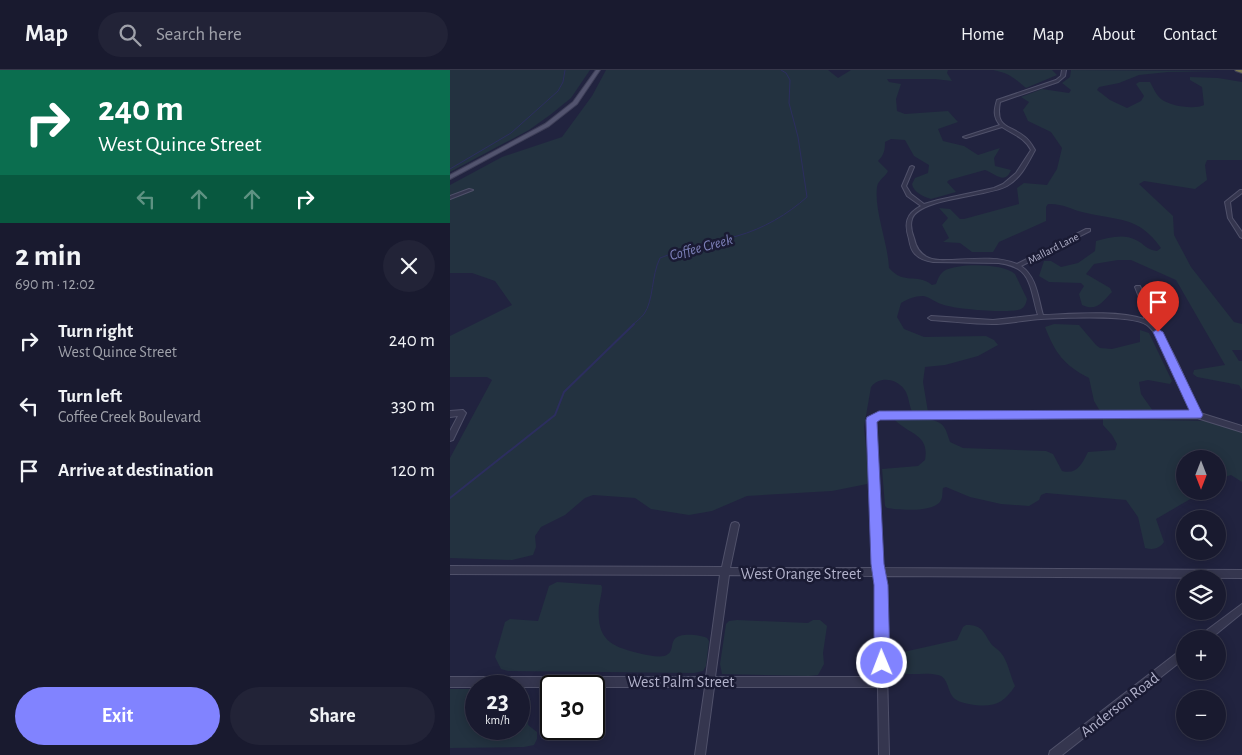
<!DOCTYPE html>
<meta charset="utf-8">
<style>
:root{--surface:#191a2f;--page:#222337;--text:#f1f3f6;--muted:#9fa1aa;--line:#37384b;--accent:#8183ff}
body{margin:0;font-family:"Alegreya Sans",sans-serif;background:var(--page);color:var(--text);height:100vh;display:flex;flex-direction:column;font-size:19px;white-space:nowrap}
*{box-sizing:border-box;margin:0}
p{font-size:16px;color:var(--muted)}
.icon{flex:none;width:28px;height:28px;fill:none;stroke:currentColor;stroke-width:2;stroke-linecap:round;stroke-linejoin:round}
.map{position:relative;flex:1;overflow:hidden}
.drawer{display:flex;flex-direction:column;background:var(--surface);width:450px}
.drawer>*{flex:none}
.hud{background:#0b6e4f;color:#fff;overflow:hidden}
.needle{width:32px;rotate:180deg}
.controls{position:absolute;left:726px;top:380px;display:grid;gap:10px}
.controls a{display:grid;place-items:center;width:50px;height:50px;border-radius:50%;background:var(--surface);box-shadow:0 2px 12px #0003,0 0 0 1px var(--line);font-size:25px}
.speed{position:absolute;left:15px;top:605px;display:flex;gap:10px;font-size:25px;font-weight:700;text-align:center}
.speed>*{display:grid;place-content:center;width:65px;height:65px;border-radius:50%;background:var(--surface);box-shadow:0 2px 12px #0003,0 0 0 1px var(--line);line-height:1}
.speed small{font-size:12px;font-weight:400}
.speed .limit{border:2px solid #111;border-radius:8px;background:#fff;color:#111}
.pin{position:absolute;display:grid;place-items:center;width:42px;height:42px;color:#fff;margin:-51px -21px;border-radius:50% 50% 50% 0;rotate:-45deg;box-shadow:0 0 5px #0007}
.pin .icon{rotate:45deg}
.me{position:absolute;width:55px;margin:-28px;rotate:359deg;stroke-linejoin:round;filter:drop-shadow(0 0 4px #0008)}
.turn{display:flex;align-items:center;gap:18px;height:105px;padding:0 15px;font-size:22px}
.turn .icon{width:65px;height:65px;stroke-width:2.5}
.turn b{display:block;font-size:35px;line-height:42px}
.lanes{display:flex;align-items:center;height:48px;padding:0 15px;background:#0003;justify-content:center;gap:25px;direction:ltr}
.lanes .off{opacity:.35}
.round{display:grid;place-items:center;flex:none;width:52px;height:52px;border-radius:26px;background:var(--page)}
.overview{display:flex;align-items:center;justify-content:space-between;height:85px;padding:0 15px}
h1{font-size:30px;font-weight:700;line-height:38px}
.primary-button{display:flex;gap:10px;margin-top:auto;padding:10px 15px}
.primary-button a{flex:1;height:58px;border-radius:30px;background:var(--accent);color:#fff;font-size:20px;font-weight:700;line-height:58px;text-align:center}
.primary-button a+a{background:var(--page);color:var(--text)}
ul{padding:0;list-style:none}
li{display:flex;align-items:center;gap:15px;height:65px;padding:0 15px}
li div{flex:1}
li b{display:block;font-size:19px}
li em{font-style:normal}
header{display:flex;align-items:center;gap:30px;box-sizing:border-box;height:70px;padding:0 25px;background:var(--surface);border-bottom:1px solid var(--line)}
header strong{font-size:24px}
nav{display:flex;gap:28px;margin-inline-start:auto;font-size:18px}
.search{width:350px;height:45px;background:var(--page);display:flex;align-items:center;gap:12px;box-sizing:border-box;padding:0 18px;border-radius:28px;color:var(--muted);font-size:19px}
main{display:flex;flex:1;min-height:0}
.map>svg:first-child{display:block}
.green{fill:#233240}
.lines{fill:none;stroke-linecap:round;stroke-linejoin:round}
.stream-far1{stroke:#2c2e5f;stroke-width:1}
.stream{stroke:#2c2e5f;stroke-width:2}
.minor-casing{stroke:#50516a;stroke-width:2}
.major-casing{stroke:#3e3f58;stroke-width:2}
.highway-casing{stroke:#3d3e57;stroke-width:2}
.minor{fill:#35364f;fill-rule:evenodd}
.major{fill:#53546f;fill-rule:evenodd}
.highway{fill:#757551;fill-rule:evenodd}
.route{fill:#8183ff;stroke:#5455a6}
.labels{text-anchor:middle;stroke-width:5;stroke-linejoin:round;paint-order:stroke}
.far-street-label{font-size:11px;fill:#b1b1ca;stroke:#1a1b34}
.water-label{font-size:15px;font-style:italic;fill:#7d80b9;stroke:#1a1b34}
.near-street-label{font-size:16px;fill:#b1b1ca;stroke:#1a1b34}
</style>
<header>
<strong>Map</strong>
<div class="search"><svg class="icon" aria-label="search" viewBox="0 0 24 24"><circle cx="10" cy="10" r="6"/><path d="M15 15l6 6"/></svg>Search here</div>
<nav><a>Home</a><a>Map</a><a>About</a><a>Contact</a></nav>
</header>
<main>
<section class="drawer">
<div class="hud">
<div class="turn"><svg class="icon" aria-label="right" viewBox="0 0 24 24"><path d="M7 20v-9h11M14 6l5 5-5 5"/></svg><div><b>240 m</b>West Quince Street</div></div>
<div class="lanes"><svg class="icon off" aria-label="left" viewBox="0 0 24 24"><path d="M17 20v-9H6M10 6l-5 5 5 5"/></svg><svg class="icon off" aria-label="ahead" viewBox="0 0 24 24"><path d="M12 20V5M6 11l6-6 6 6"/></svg><svg class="icon off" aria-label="ahead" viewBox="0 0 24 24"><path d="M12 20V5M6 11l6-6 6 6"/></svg><svg class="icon" aria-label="right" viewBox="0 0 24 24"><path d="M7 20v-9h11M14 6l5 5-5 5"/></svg></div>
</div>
<div class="overview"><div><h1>2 min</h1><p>690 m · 12:02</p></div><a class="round"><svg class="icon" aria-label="close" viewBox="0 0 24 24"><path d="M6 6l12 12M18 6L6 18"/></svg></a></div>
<ul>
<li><svg class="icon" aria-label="right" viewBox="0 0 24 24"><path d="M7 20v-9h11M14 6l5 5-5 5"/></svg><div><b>Turn right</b><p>West Quince Street</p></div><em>240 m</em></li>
<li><svg class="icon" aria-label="left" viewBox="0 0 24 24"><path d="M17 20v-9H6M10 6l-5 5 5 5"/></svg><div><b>Turn left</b><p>Coffee Creek Boulevard</p></div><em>330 m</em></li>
<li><svg class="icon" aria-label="arrive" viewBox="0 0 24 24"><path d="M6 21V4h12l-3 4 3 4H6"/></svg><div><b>Arrive at destination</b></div><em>120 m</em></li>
</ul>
<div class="primary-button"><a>Exit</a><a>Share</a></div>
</section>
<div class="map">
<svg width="792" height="685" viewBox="0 0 792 685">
<rect width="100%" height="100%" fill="#21233f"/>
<!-- green -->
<path class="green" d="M0,0H140L121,28L100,45L79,60L0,102Z
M156,0H378L388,8L401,0H498L497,3L502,11L485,9H437L439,12L451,14L446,29L447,41L455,44L498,41L508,52L488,59L493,71L514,76L528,85L550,78L544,88L545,96L561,100C555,115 546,104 535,100L499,110L497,112L506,122L481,129C474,127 463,122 462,114L465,108L478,103L479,95L464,86L455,70L441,69L435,72C435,80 434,85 428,91L438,101C436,106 428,110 427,117C424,140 438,173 439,198C455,216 466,202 482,215L486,214C488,209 489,205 494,201C508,193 552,193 565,204L577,229C576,233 575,237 571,239C561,244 506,239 494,235C486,233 480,227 473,226C464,226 458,229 451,233L447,247L454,259L474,267L536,266L544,270L548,275L528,286L495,295L475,297L473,312L478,342L475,343L462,342C459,335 459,328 456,322C449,309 430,305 421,317L414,357L419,409L417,414L382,421L297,426L262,441L239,445L201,439L185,428L143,425L135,428L115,445L91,457L85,466L86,477L83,485L62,490L0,488V388L42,310L37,307H0V266L62,235L45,211L22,203H0V115L52,87L112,67L142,26Z
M543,0H602L607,5L576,18C564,8 559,3 543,0Z
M621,0L770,1L718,2L689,5L669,13L649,17L647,20L660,30L677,38L691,31L694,26L686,14L689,12H700C703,17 706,25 711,29C720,36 744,40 754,35L752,17L740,10V7L768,8L792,12V90H757L755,95L757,110L745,119L694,111L689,114L723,146L724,165L741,197L784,252L792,254V280H782L789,291H792V320L789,315L747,307L743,304L744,300L775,295L726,210L681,190H668L644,194L636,204L660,218L662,222C652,232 647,242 632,235L629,224L634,216L631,213L599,212L589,206L594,191H601L611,197L628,193L645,181L646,171C658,168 673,163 686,170C696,175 695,179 707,181L711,178C688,145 667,151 632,142C621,139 611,133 598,134L596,137V151L549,172L543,182H522L510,173L493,172L499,168L492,155L498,148L489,138L500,139L510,149H514L569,134L567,118L574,113L597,115L607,99L612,78L601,62L578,51L573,40L579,32L571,27L592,19L619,23L621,20L612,13L620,7Z
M604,254L629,255L646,275L650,278L662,279L690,272V260L699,263L722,311L720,314L698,310L689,312L691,324L703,341H650L644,331L639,308C614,295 605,283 595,257Z
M450,349C462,350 487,346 494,357C497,361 498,367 500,372L513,378L596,381L603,384L612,401C627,405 632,394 638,382L665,380L667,374L662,365L653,355V349L760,351L792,363V412L781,405L768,409V389H735V421H754L706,449L714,472C709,479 703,480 695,478L688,447L676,430L596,423L591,425L589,430L579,436L551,434L520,427L496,417L493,418C492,422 493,427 491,430C485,443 449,440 437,438L435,436L432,399L468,396L475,390C480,364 458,364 445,350Z
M107,512L151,515L152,517C152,523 150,529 149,536C146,571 162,577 192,584C199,585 212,589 218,584C223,581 221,574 224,570C229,562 250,565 257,568L259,571L256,596L253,601L244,603L58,601L51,599L45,587L55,552L60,549L88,551L99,516Z
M287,550L358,553L363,550H370L377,556L373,583L374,594L368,605L359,606L272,604L270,594L276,554L279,551Z
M516,555C534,555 533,563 542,575C545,578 549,580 551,583C558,591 560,606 565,616C553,635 541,638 519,634C514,633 509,632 505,629C497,623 499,607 488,605C473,601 451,609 439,597L440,586L449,583L507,570L513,557Z
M0,619H26V659H69V622L79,625C83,635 77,645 78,655L87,662V669L84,675L74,677L0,678Z"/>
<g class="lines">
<!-- stream-far1 -->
<path class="stream-far1" d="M0,99L61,63L108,21L113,12L115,0
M182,255C186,252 191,248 194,244C204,230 201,206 210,188C235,178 261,174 287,166C313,159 338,144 357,127L348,67L339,33L340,10L336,3L331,0"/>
<!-- stream -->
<path class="stream" d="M0,428L105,345L114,322L184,254"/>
<defs>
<path id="minor" d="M612,0H616L615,6L608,12L550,32C545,59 559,54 575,67C580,71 582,75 585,80C578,93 571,108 557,116C537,127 469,128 462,149C460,155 462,163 464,168C466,178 470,184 479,188C486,191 495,190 502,190C523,189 547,186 567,194L636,159H640V161L571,196C587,207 588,228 593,245C622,244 668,240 694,249L695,242L685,217L686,216H690L701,242L700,252C724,274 736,314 750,343L792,356V362L747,348L430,349L424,352L423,355L429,417L432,498L792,500V508L434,506L435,515L439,685H429L428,617H264L255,685H245L255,617H0V607H256L270,505L0,504V496L272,497L281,455L282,453L285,452L288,453L289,455L280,498H424L421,417L417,355L419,348L427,344L742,342C733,321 714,268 697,255C682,244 612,248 591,249C575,250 558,254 542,254C522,254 501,251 481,250L478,248L481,246L543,250L588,245C583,231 582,207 568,199C562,195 555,194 549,193L483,192C476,191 470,189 465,184C461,180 460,175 459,169C454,153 456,144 471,136L457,126L452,116L460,97L462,96L464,97L456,116L461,124L474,134L488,130L544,118L553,114L566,103L581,80C574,67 564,65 552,57L516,68L513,67L550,55C543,47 544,40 547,30L606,10L611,6ZM279,505L425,506L427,515L428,607H265Z
M19,119L23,120L0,129V126Z
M790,120H792V123L780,132L782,148L792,162V168L790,167L778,148L775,132Z
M13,340L16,343L3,370L0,371V361L8,346L0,347V341Z
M792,534V543L760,569H748L749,566Z
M735,577V588L612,685H599L600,681L732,579Z"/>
<path id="major" d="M146,0H150L127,34L99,56L0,109V105L95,54L123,32Z"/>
<path id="highway" d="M785,0H792V3L786,1Z"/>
</defs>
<!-- minor casing -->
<use href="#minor" class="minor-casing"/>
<!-- major casing -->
<use href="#major" class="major-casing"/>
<!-- highway casing -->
<use href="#highway" class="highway-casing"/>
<!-- minor -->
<use href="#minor" class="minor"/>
<!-- major -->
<use href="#major" class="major"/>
<!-- highway -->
<use href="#highway" class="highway"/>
</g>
<!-- route -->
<path class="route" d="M708,259L713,262L753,345L751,348L430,350L427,352L434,494L438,515L440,593L437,598L432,600L427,598L424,593V515L421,494L416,350L417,347L429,341L739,340L703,262Z"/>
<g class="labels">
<!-- far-street labels -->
<g class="far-street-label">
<text transform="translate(603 178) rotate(-27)" y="4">Mallard Lane</text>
</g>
<!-- water labels -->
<g class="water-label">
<text transform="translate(251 177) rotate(-15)" y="5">Coffee Creek</text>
</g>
<!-- near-street labels -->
<g class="near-street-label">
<text x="351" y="509">West Orange Street</text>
<text x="231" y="617">West Palm Street</text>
<text transform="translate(669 634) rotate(-38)" y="6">Anderson Road</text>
</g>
</g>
</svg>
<div class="controls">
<a><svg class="needle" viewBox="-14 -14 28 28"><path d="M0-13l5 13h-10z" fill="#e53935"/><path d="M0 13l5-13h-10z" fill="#9fa1aa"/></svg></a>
<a><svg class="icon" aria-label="search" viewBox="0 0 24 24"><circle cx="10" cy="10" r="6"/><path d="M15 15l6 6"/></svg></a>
<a><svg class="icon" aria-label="layers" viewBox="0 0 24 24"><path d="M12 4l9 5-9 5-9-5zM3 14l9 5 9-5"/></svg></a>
<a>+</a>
<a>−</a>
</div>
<div class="speed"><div>23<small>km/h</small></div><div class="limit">30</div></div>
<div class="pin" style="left:708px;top:262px;background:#d93025"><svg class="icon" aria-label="arrive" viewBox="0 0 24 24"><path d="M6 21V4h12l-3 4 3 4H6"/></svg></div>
<svg class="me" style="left:432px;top:593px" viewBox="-20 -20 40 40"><circle r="17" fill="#8183ff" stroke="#fff" stroke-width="3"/><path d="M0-11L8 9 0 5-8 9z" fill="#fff"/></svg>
</div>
</main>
